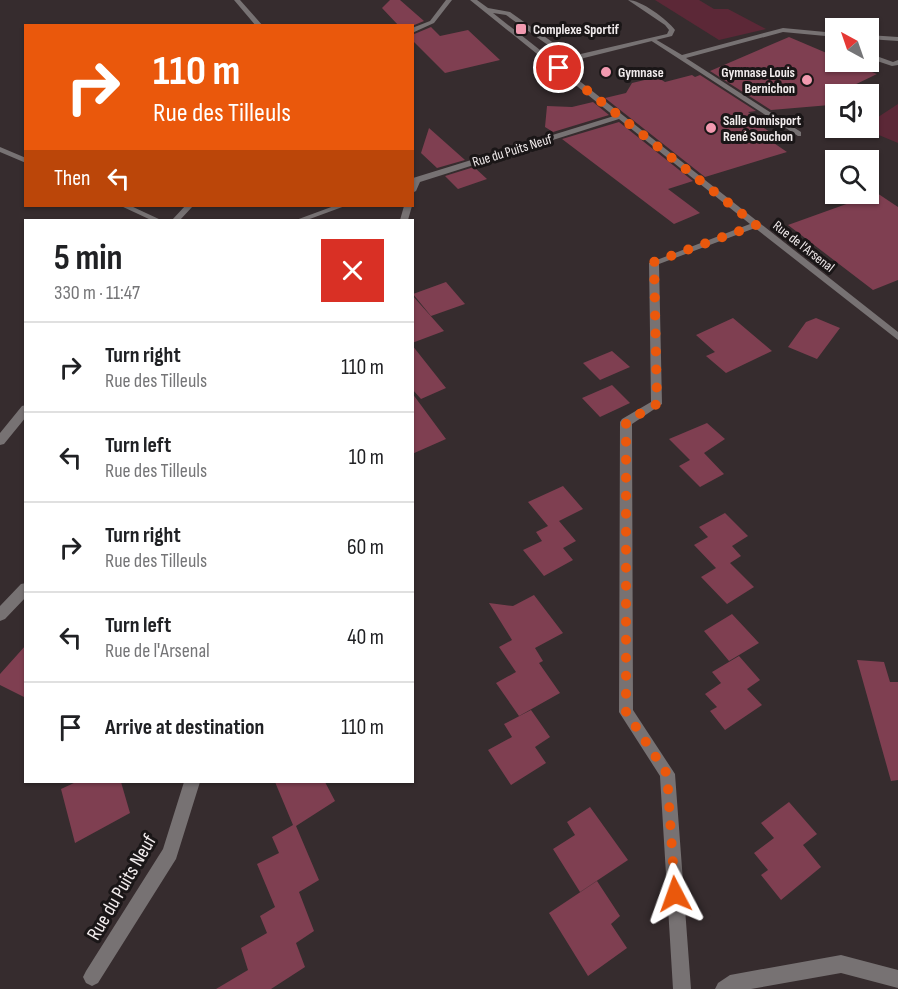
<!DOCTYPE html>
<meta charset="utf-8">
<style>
:root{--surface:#fff;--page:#f6f6f6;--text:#202124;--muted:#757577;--line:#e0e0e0}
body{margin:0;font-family:"Sofia Sans Condensed",sans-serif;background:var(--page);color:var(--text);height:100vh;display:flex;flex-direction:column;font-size:22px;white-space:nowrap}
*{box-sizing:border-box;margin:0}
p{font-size:20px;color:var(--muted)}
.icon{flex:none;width:33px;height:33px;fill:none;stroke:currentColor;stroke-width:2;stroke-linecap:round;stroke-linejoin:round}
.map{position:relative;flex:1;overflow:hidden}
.side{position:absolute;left:24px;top:219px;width:390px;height:564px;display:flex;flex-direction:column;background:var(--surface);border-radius:0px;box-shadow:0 2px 4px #0004}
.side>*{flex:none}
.banner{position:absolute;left:24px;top:24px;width:390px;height:183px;border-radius:0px;box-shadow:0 2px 4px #0004;background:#ea580c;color:#fff;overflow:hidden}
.needle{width:39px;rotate:320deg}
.controls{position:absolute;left:825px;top:18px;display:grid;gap:12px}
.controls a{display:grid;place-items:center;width:54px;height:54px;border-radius:0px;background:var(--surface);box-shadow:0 2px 4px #0004;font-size:30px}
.pin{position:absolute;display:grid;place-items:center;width:51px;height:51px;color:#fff;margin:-26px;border:3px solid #fff;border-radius:50%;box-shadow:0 2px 6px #0007}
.me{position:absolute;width:66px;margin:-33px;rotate:356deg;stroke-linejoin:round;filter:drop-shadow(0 0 4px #0008)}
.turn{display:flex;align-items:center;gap:21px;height:126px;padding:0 30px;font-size:27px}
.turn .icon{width:78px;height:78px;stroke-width:2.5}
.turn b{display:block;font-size:42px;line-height:51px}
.then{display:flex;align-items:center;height:57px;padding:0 30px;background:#0003;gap:12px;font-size:22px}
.round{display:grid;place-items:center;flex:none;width:63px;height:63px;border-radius:0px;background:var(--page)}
.head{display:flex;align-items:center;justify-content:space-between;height:102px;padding:0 30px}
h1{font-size:36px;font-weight:700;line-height:45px}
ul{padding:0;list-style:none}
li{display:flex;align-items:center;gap:18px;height:90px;padding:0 30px;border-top:2px solid var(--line)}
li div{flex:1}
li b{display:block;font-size:22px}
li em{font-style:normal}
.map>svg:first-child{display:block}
.green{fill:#5c2837}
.building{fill:#7f3f51}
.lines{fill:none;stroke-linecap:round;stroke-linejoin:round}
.service{fill:#777273;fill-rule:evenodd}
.minor{fill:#777273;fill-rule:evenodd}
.tertiary{fill:#777273;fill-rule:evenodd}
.route{stroke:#ea580c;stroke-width:10;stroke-dasharray:0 18}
.poi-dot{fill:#f29ab0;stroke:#1a1617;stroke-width:2}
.labels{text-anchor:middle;stroke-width:6;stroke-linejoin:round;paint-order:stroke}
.far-poi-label{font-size:14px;font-weight:bold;fill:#f2eced;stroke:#1a1617;text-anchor:start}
.far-street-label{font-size:14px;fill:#f2eced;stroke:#1a1617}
.near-street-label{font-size:20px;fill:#f2eced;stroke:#1a1617}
</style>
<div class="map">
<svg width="898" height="989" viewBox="0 0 898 989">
<rect width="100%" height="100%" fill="#362c2e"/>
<!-- green -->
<path class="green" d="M655,0H699L714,9H728L766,29L719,40Z
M898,104V143L862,128H868L869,123Z"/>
<!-- building -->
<path class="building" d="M390,0H400L424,21L412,26H399L382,8Z
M431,27L440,36L468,30L500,60L445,73L412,40V35Z
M789,37L836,57V62H846L877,74L846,89L845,94H836V102L830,105L771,110L710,71Z
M692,75L695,77L700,75L756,111L748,112L764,123L758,124L770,132L762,135L787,152L705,177L605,98L626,93L632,83L657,77L665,82Z
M593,102L609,115L553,132L545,127L547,106L572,107Z
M619,122L693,181L668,189L700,213L674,224L562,139Z
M429,128L465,160L437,168L421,153Z
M474,167L487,179L458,189L445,176Z
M877,193L898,207V280L873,290L788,225Z
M446,282L465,304L431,316L413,294Z
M412,295L444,331L412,343Z
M733,318L772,351L726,373L706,356L715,352L696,335Z
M816,318L840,328L817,359L788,347L806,322Z
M412,345L446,388L421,399L412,389Z
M612,351L630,367L600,380L583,363Z
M612,385L630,403L600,417L582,398Z
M412,393L446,439L412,454Z
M707,423L725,439L704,453L724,474L700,487L679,466L690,460L669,439Z
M563,486L583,509L559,521L576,541L563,548L573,560L544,576L523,550L542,541L536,532L548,526L528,502Z
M725,513L748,536L732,546L741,556L730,563L754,587L727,604L701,577L716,568L694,545L708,537L699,527Z
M534,595L563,633L535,648L543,661L539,663L560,693L519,716L496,683L516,672L499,647L512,640L489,603L513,606Z
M732,614L759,643L729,661L704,631Z
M26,645V698L0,685V674Z
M739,656L760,680L747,689L762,705L725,730L710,711L717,707L705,694L721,683L712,672Z
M857,660L884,662L890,682H898V780L891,781Z
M531,710L550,737L535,747L546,763L511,785L488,750L512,737L504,724Z
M76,782H121L130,813L75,843L61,789Z
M275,782H325L335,801L296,826L319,880L299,892L314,931L296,943L305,967L271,989H216L248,970L241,948L267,933L260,916L275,907L257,864L279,853L272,837L293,825Z
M789,802L817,834L803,845L821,867L781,900L761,875L768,870L754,853L774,838L761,823Z
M590,807L628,860L580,892L553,849L575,835L567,822Z
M597,881L620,916L611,924L627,948L588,976L549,913Z"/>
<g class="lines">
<!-- service -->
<path class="service" d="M783,28L836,33V37L783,32L686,58L801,132V136H798L650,40L655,39L682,55Z
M868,35L898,37V41L868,39Z
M868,53L893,62L898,60V65L892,66L868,58Z
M0,147L26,158V163L0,152Z
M121,206H131L161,220H151Z"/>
<!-- minor -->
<path class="minor" d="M234,0H240L263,26H256Z
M470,0H477L488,8L510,12L572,56L667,34L669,30L665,25L628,0C641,0 667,19 675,30L672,36L576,60L573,62L558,64L898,332V340L755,228L659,264L662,404L632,424L633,710L675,774L691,989H673L660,776L619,712L620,422L622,419L651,402L649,263L750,224L619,119L420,182L416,191L412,193L413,178L614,116ZM493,13L506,15L566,58L554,61Z
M334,206H345L307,220H296Z
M404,206H412L408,220H400Z
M26,583V597L5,619L0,621V606L21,584Z
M184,782H200L176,859L98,983L92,986L86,983L83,977L86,971L163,849Z
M841,955L898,970V988L841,973L751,989H715L718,983L730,975Z"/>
<!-- tertiary -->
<path class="tertiary" d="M446,0H452L434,23L412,33V28L430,21Z
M185,206H193L180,220H172Z
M26,405V417L4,444L0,445V433L22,406Z"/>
</g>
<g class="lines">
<!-- route -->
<path class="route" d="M559,68L756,225L654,262L657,404L626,422V712L667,774L675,894"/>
</g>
<!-- markers -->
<g class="poi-dot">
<rect x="515" y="23" width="12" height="12" rx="3"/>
<circle cx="606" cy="72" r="6"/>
<circle cx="807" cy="80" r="6"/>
<circle cx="711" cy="128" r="6"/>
</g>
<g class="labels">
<!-- far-poi labels -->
<g class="far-poi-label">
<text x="533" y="34">Complexe Sportif</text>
<text x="618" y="77">Gymnase</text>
<text x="795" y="77" text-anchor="end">Gymnase Louis<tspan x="795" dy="16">Bernichon</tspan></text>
<text x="723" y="125">Salle Omnisport<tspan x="723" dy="16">René Souchon</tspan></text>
</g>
<!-- far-street labels -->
<g class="far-street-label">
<text transform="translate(512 150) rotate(-17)" y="5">Rue du Puits Neuf</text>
<text transform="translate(804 246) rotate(38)" y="5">Rue de l'Arsenal</text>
</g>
<!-- near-street labels -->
<g class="near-street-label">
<text transform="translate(121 887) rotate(-60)" y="7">Rue du Puits Neuf</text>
</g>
</g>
</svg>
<div class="controls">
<a><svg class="needle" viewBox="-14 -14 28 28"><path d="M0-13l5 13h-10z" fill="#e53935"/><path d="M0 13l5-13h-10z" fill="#757577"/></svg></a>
<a><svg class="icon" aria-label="sound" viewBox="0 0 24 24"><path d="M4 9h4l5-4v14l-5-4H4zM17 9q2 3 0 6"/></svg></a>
<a><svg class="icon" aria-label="search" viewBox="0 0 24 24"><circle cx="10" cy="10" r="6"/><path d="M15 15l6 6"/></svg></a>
</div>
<div class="pin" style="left:559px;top:68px;background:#d93025"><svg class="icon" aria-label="arrive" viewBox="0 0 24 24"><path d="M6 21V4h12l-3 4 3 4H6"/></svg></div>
<svg class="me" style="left:675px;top:894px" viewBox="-20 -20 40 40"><path d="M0-17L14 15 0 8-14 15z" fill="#ea580c" stroke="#fff" stroke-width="4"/></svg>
<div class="banner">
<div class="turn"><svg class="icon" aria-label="right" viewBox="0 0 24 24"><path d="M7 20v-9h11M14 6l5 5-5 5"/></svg><div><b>110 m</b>Rue des Tilleuls</div></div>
<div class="then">Then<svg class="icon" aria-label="left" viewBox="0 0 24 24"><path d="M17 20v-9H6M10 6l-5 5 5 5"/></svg></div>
</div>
<section class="side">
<div class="head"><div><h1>5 min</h1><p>330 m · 11:47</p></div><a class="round" style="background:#d93025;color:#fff"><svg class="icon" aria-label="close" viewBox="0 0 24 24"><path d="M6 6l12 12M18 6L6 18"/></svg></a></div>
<ul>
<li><svg class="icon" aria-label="right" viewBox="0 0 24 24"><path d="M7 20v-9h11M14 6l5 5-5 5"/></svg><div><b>Turn right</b><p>Rue des Tilleuls</p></div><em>110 m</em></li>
<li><svg class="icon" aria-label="left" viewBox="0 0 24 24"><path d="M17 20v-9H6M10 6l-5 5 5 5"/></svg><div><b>Turn left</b><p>Rue des Tilleuls</p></div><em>10 m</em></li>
<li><svg class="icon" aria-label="right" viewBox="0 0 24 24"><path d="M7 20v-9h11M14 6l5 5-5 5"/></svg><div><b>Turn right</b><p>Rue des Tilleuls</p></div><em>60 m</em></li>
<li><svg class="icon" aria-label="left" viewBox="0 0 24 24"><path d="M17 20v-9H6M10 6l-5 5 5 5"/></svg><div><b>Turn left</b><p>Rue de l'Arsenal</p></div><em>40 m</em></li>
<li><svg class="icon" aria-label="arrive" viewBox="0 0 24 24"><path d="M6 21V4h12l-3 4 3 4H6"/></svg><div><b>Arrive at destination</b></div><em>110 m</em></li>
</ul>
</section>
</div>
